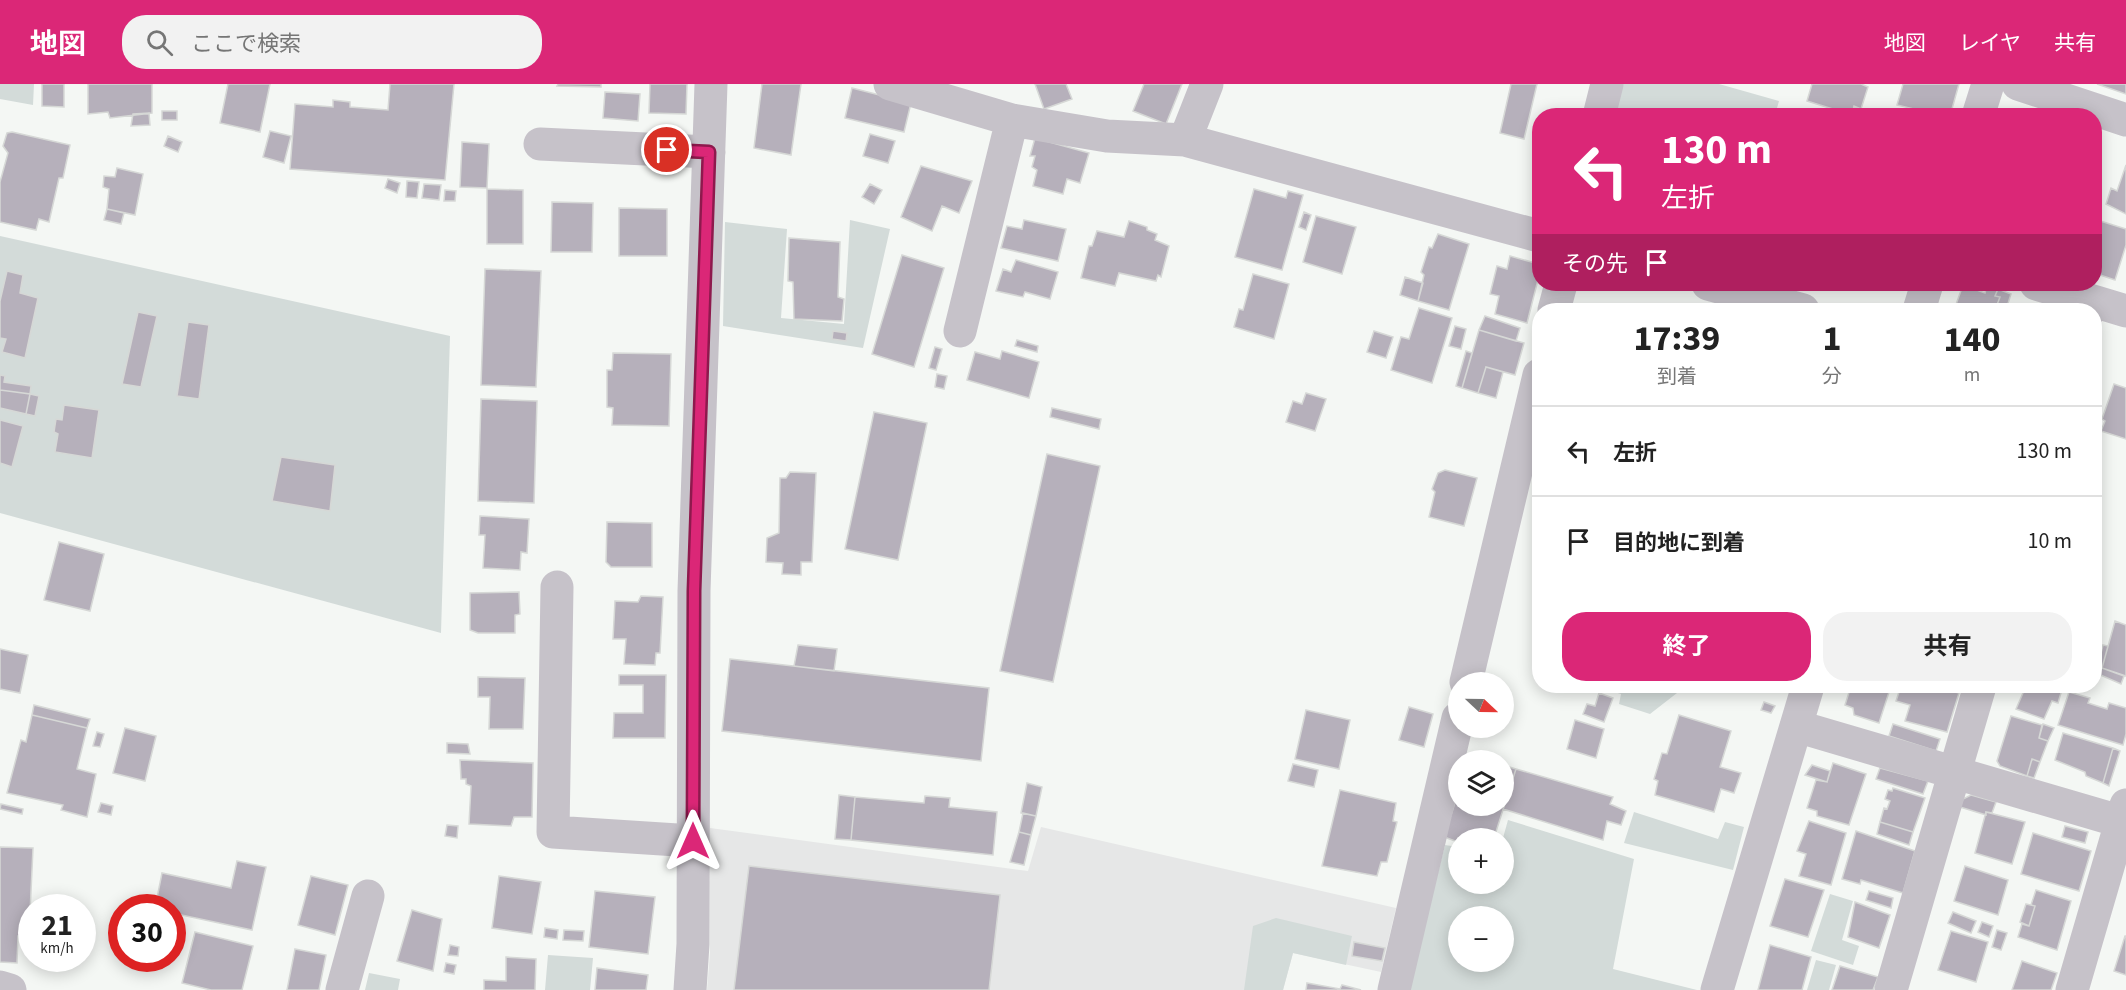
<!DOCTYPE html>
<html lang="ja">
<meta charset="utf-8">
<style>
:root{--surface:#fff;--page:#f2f2f2;--text:#222;--muted:#767676;--line:#e0e0e0;--accent:#db2777}
body{margin:0;font-family:"Source Sans 3","Noto Sans JP",sans-serif;background:var(--page);color:var(--text);height:100vh;display:flex;flex-direction:column;font-size:22px;white-space:nowrap}
*{box-sizing:border-box;margin:0}
p{font-size:20px;color:var(--muted)}
.icon{flex:none;width:33px;height:33px;fill:none;stroke:currentColor;stroke-width:2;stroke-linecap:round;stroke-linejoin:round}
.map{position:relative;flex:1;overflow:hidden}
.side{position:absolute;left:1532px;top:219px;width:570px;height:390px;display:flex;flex-direction:column;background:var(--surface);border-radius:24px;box-shadow:0 3px 15px #0003}
.side>*{flex:none}
.hud{position:absolute;left:1532px;top:24px;width:570px;height:183px;border-radius:24px;box-shadow:0 3px 15px #0003;background:#db2777;color:#fff;overflow:hidden}
.needle{width:39px;rotate:112deg}
.tools{position:absolute;left:1448px;top:588px;display:grid;gap:12px}
.tools a{display:grid;place-items:center;width:66px;height:66px;border-radius:50%;background:var(--surface);box-shadow:0 3px 15px #0003;font-size:30px}
.speed{position:absolute;left:18px;top:810px;display:flex;gap:12px;font-size:30px;font-weight:700;text-align:center}
.speed>*{display:grid;place-content:center;width:78px;height:78px;border-radius:50%;background:var(--surface);box-shadow:0 3px 15px #0003;line-height:1}
.speed small{font-size:15px;font-weight:400}
.speed .limit{border:9px solid #d22;background:#fff;color:#111}
.pin{position:absolute;display:grid;place-items:center;width:51px;height:51px;color:#fff;margin:-26px;border:3px solid #fff;border-radius:50%;box-shadow:0 2px 6px #0007}
.me{position:absolute;width:66px;margin:-33px;rotate:0deg;stroke-linejoin:round;filter:drop-shadow(0 0 4px #0008)}
.turn{display:flex;align-items:center;gap:21px;height:126px;padding:0 30px;font-size:27px}
.turn .icon{width:78px;height:78px;stroke-width:2.5}
.turn b{display:block;font-size:42px;line-height:51px}
.then{display:flex;align-items:center;height:57px;padding:0 30px;background:#0003;gap:12px;font-size:22px}
.eta{display:flex;justify-content:space-evenly;align-items:center;height:102px;text-align:center}
.eta b{font-size:36px;font-weight:700;line-height:42px}
.action{display:flex;gap:12px;margin-top:auto;padding:12px 30px}
.action a{flex:1;height:69px;border-radius:24px;background:var(--accent);color:#fff;font-size:24px;font-weight:700;line-height:69px;text-align:center}
.action a+a{background:var(--page);color:var(--text)}
ul{padding:0;list-style:none}
li{display:flex;align-items:center;gap:18px;height:90px;padding:0 30px;border-top:2px solid var(--line)}
li div{flex:1}
li b{display:block;font-size:22px}
li em{font-style:normal}
header{display:flex;align-items:center;gap:36px;box-sizing:border-box;height:84px;padding:0 30px;background:var(--accent);color:#fff}
header strong{font-size:28px}
nav{display:flex;gap:33px;margin-inline-start:auto;font-size:21px}
.search{width:420px;height:54px;background:var(--page);display:flex;align-items:center;gap:15px;box-sizing:border-box;padding:0 21px;border-radius:24px;color:var(--muted);font-size:22px}
.map>svg:first-child{display:block}
.built{fill:#e6e7e7}
.green{fill:#d3dbd9;fill-rule:evenodd}
.building{fill:#b6b0bb;stroke:#d6d8d6;stroke-width:1.5}
.lines{fill:none;stroke-linecap:round;stroke-linejoin:round}
.minor{stroke:#c6c2c9;stroke-width:33}
.route-casing{stroke:#8e194d;stroke-width:15}
.route{stroke:#db2777;stroke-width:10}
</style>
<header>
<strong>地図</strong>
<div class="search"><svg class="icon" aria-label="search" viewBox="0 0 24 24"><circle cx="10" cy="10" r="6"/><path d="M15 15l6 6"/></svg>ここで検索</div>
<nav><a>地図</a><a>レイヤ</a><a>共有</a></nav>
</header>
<div class="map">
<svg width="2126" height="906" viewBox="0 0 2126 906">
<rect width="100%" height="100%" fill="#f4f7f4"/>
<!-- built -->
<path class="built" d="M1041,743L1396,824L1381,888L1293,869L1283,906H707L710,869V744L1028,787Z"/>
<!-- green -->
<path class="green" d="M0,0H34L33,21L0,15Z
M1621,0H1719L1779,17L1775,31L1612,32Z
M850,136L890,145L863,264L723,242L725,138L787,145L781,234L844,240Z
M0,152L450,252L441,549L0,429Z
M1595,602H1686L1650,630L1619,620L1621,610Z
M1634,728L1718,755L1725,738L1744,743L1733,786L1624,759Z
M1508,736L1634,775L1613,885L1697,906H1408L1445,761L1458,763V800H1503V754ZM1458,832H1503V878H1458Z
M1830,810L1853,817L1842,856L1859,862L1853,881L1811,867Z
M1276,834L1352,852L1346,881L1293,869L1283,906H1244L1253,842Z
M548,871L593,874L590,906H545Z
M1816,876L1836,881L1829,906H1807Z
M369,889L400,895L398,906H365Z"/>
<!-- building -->
<path class="building" d="M42,0H64V23L42,22Z
M88,0H152V29L110,34L108,28L88,30Z
M228,0H270L260,48L220,39Z
M390,0H454L445,96L290,85L295,20L333,23V16L350,18V23L388,26Z
M558,0H601V3L557,2Z
M650,0H687L686,30L649,29Z
M762,0H801L791,71L754,64Z
M1035,0H1066L1072,15L1044,25Z
M1144,0H1182L1166,40L1133,27Z
M1511,0H1537L1524,55L1500,49Z
M1812,0H1861L1868,3L1861,25L1854,22L1852,31L1807,17Z
M1903,0H1959L1950,32H1912L1914,25L1897,21Z
M2097,0H2126V10Z
M852,4L911,19L904,48L845,34Z
M605,8L640,10L638,37L603,34Z
M162,27H177V36H162Z
M149,29L150,41L131,42L133,30Z
M270,47L291,52L284,79L263,73Z
M12,48L70,61L63,94H59L49,138L39,135L36,146L0,138V98L8,69L3,62L7,49Z
M870,50L895,57L888,79L863,72Z
M168,52L182,58L178,68L164,62Z
M1035,54L1089,69L1080,99L1067,95L1063,110L1033,102L1037,86L1032,83L1035,72H1030Z
M462,58L489,60L487,104L460,103Z
M2126,81V130L2106,120L2111,104L2117,107Z
M921,82L972,97L959,129L942,122L932,147L901,133Z
M117,84L143,90L135,131L107,125L109,105L103,103L104,92L115,93Z
M388,95L400,99L397,109L385,104Z
M407,97L419,98L417,114L406,113Z
M424,100L441,101L439,116L422,114Z
M870,100L882,106L874,120L862,113Z
M487,105L523,106V160H487Z
M1254,105L1286,114L1288,107L1303,111L1282,186L1235,173Z
M445,106L456,107L455,117H444Z
M552,118L593,119L592,168H551Z
M619,124L667,125V172H619Z
M107,125L124,129L121,140L104,136Z
M1304,128L1311,131L1306,146L1299,143Z
M1316,132L1356,143L1342,190L1303,178Z
M2094,135L2126,145V161L2115,196L2094,189Z
M1024,136L1066,145L1058,177L1001,164L1007,142L1022,145Z
M1129,137L1147,143V146L1157,150L1155,156L1169,162L1161,193L1158,191L1156,197L1119,189L1115,202L1081,194L1089,162H1092L1097,147L1124,153Z
M1438,150L1469,160L1449,226L1418,217L1424,191L1421,188L1429,163L1432,164Z
M789,154L840,158L838,213L844,215L842,237L794,235L793,198L788,197Z
M902,171L944,184L914,283L872,270Z
M1510,172L1539,180V192L1527,239L1495,230L1499,212L1490,210L1497,182L1507,185Z
M1016,176L1058,188L1050,215L1025,208L1023,213L996,207L1003,185L1011,188Z
M485,185L541,187L536,303L481,301Z
M7,187L23,191L20,209L38,214L25,274L2,268L6,255L0,254V217Z
M1253,190L1289,200L1274,255L1234,243L1239,225L1243,226Z
M1405,193L1423,199L1418,217L1400,211Z
M1963,201L1985,209L1987,201L1998,205L1995,212L2000,213L1995,226H1954Z
M1998,205L2011,210L2006,226H1995L2000,213L1995,212Z
M1419,224L1452,234L1432,299L1391,286L1401,253L1409,255Z
M138,228L157,232L141,303L122,300Z
M1485,232L1520,244L1516,257L1479,246Z
M188,238L209,241L199,315L177,312Z
M1455,242L1466,245L1461,265L1449,262Z
M1479,246L1524,259L1515,291L1486,283L1478,309L1462,304Z
M833,247L847,249L846,257L832,255Z
M1374,247L1393,253L1386,274L1367,268Z
M1017,256L1038,262L1037,268L1015,262Z
M935,263L942,265L936,286L929,284Z
M1002,267L1039,278L1029,314L967,296L975,268L1000,275Z
M1466,267L1472,269L1462,304L1456,302Z
M613,269L671,270L669,342L612,341L613,324L607,323V286H612Z
M1486,283L1503,288L1496,314L1478,309Z
M937,290L947,292L944,305L935,303Z
M0,291L5,292L4,298L31,302L30,310L0,306Z
M2114,300L2126,304V355L2101,347L2105,337L2102,335Z
M0,306L30,310L26,330L0,324Z
M1306,309L1326,315L1315,347L1286,338L1293,317L1302,320Z
M30,310L39,312L35,332L26,330Z
M481,315L537,317L534,419L478,417Z
M64,321L99,326L92,374L55,368L58,350L54,348L56,335L62,336Z
M1052,324L1101,335L1099,345L1050,333Z
M874,328L927,339L898,476L845,465Z
M0,336L23,342L12,383L0,379Z
M1047,370L1100,382L1053,598L1000,587Z
M281,373L335,381L330,427L272,417Z
M1445,386L1477,394L1464,442L1429,433L1435,408L1432,405L1438,389Z
M790,388L816,389L812,478H801V491L782,490L783,479L766,478L767,454L779,449L780,394H786Z
M480,432L529,435L527,469L521,468L520,486L483,484L485,451H479Z
M607,438L652,439V483H611L606,478Z
M59,458L104,470L90,527L44,516Z
M519,508L520,530L515,531V549H478L470,546V509Z
M641,512L663,513L660,569H656L655,581L624,580L626,555H613L615,517L638,518Z
M2115,537L2126,541V592L2102,584Z
M798,561L837,565L834,587L794,582Z
M2103,561L2108,562L2102,584L2124,592L2121,600L2096,589Z
M0,565L28,571L20,609L0,605Z
M730,575L989,604L981,677L722,647Z
M619,591H666L665,654H613L614,629H643V601H619Z
M478,593L525,594L523,645H489L490,613H478Z
M1851,602H1891L1879,639L1854,631L1853,624L1845,621Z
M1901,602H1933L1959,609L1947,648L1905,637L1910,621L1896,617Z
M2026,602H2063L2058,619L2052,617L2044,635L2016,625Z
M2069,608L2090,614L2088,619L2107,625L2109,619L2126,624V650L2123,661L2058,641Z
M1599,609L1613,614L1604,638L1583,630L1587,620L1595,622Z
M1764,618L1775,622L1771,629L1761,626Z
M34,621L90,635L87,644L32,631Z
M1409,623L1433,630L1424,663L1399,656Z
M1306,626L1350,636L1339,685L1295,675Z
M32,631L87,644L77,685L96,690L87,733L61,726L63,721L7,709L21,656L26,658Z
M1679,631L1731,647L1720,683L1741,689L1734,709L1721,705L1714,728L1655,711L1658,697L1654,695L1662,669L1667,670Z
M2011,632L2042,641L2039,654L2048,657L2040,678L2032,675L2027,692L2000,682L1997,677Z
M1575,636L1604,645L1596,674L1567,665Z
M1893,640L1940,655L1936,667L1889,652Z
M2043,640L2054,644L2048,657L2039,654Z
M125,644L156,652L145,697L113,689Z
M97,648L104,650L100,663L93,662Z
M2063,649L2113,664L2103,699L2086,692L2085,688L2055,676Z
M447,659L468,660L470,670L447,669Z
M2113,664L2120,667L2109,702L2103,699Z
M2032,675L2040,678L2034,694L2027,692Z
M460,676L533,679L532,733H514L511,742L469,740L471,702L466,700V695H461Z
M1833,679L1866,690L1849,741L1817,732V727L1807,724L1816,696L1827,698Z
M1293,680L1318,686L1314,703L1288,697Z
M1503,681L1516,685L1494,754H1458V758L1444,753L1458,709V722H1503Z
M1812,681L1830,687L1827,698L1805,691Z
M1880,684L1928,697L1923,710L1876,695Z
M1516,685L1613,713L1610,720L1626,727L1621,741L1607,737L1603,756L1503,725Z
M1027,699L1042,703L1036,732L1021,729Z
M1893,704L1925,714L1913,748L1880,738L1884,724L1887,725L1890,717L1885,715L1888,706L1892,707Z
M1340,706L1396,719L1393,737L1397,738L1387,778H1381L1377,792L1322,782Z
M839,711L855,713L851,756L835,755Z
M1971,711L1996,718L1992,729L1986,728V731L1960,723L1963,715Z
M925,712L950,714L949,723L997,728L993,771L851,756L855,713L924,719Z
M101,719L113,722L111,731L98,728Z
M1,720L23,725L22,730L0,725Z
M1986,728L2025,738L2012,780L1975,769Z
M1023,729L1036,732L1031,751L1019,748Z
M1809,737L1846,749L1831,801L1799,792L1806,770L1797,767Z
M1880,738L1913,748L1909,761L1877,750Z
M447,741L458,742L457,754L445,752Z
M2065,742L2088,748L2085,759L2062,753Z
M1856,747L1915,767L1903,809L1861,796L1860,800L1842,795Z
M1019,748L1031,751L1024,781L1010,778Z
M2033,749L2091,767L2079,807L2021,790Z
M0,763L33,764L29,851L18,852L17,879L0,878Z
M237,777L266,783L252,846L172,829V824H155L162,789L231,804Z
M749,782L1000,811L989,906H734Z
M1965,782L2008,796L1998,831L1954,817Z
M311,792L348,801L335,851L298,841Z
M499,792L541,798L532,850L492,844Z
M1785,795L1824,806L1808,853L1770,842Z
M2036,806L2071,817L2057,866L2018,853L2022,840L2029,842L2035,822L2031,821Z
M595,807L655,813L648,870L589,863Z
M1869,807L1893,814L1891,824L1866,816Z
M1855,818L1890,831L1879,864L1848,853Z
M2026,820L2035,822L2029,842L2020,838Z
M412,826L442,835L433,887L397,877Z
M1953,828L1976,837L1971,849L1948,839Z
M1982,838L1993,842L1989,853L1978,848Z
M545,844L558,846L557,855L544,853Z
M564,846L584,847L583,857L563,856Z
M1997,846L2007,849L2001,866L1992,863Z
M1951,847L1988,858L1976,898L1938,886Z
M195,848L253,862L242,906H211L182,899Z
M2125,852H2126V891L2114,887Z
M1354,858L1385,864L1382,877L1352,872Z
M450,861L459,863L458,872L448,871Z
M1770,861L1811,873L1802,906H1758Z
M295,865L326,871L319,906H287Z
M506,873L536,875L535,906H484V896L506,897Z
M2022,877L2057,889L2051,906H2012Z
M446,879L456,881L454,890L444,888Z
M1840,882L1878,893L1873,906H1832Z
M597,884L648,891L646,906H595Z
M1307,899L1340,905L1342,901L1361,906H1306Z"/>
<g class="lines">
<!-- minor -->
<path class="minor" d="M890,0L1012,36L1107,52L1185,56L1539,152
M2018,0L2126,36
M1599,32L1607,0
M1978,32L1988,0
M1185,56L1207,0
M540,60L709,68
M1708,200L1803,226
M2036,200L2093,217L2090,226
M2093,217L2126,227
M1554,226L1561,200
M1919,226L1927,200
M960,247L1012,36
M557,503L553,748L693,757
M1466,598L1539,291
M1796,642L2126,739
M0,903L10,906
M342,906L368,812
M690,906L693,860L694,507L711,0
M1394,906L1458,634
M1717,906L1808,602
M1891,906L1980,602
M2072,906L2126,721"/>
</g>
<g class="lines">
<defs>
<path id="route" d="M667,66L709,68L694,507L693,757"/>
</defs>
<!-- route casing -->
<use href="#route" class="route-casing"/>
<!-- route -->
<use href="#route" class="route"/>
</g>
</svg>
<div class="tools">
<a><svg class="needle" viewBox="-14 -14 28 28"><path d="M0-13l5 13h-10z" fill="#e53935"/><path d="M0 13l5-13h-10z" fill="#767676"/></svg></a>
<a><svg class="icon" aria-label="layers" viewBox="0 0 24 24"><path d="M12 4l9 5-9 5-9-5zM3 14l9 5 9-5"/></svg></a>
<a>+</a>
<a>−</a>
</div>
<div class="speed"><div>21<small>km/h</small></div><div class="limit">30</div></div>
<div class="pin" style="left:667px;top:66px;background:#d93025"><svg class="icon" aria-label="arrive" viewBox="0 0 24 24"><path d="M6 21V4h12l-3 4 3 4H6"/></svg></div>
<svg class="me" style="left:693px;top:757px" viewBox="-20 -20 40 40"><path d="M0-17L14 15 0 8-14 15z" fill="#db2777" stroke="#fff" stroke-width="4"/></svg>
<div class="hud">
<div class="turn"><svg class="icon" aria-label="left" viewBox="0 0 24 24"><path d="M17 20v-9H6M10 6l-5 5 5 5"/></svg><div><b>130 m</b>左折</div></div>
<div class="then">その先<svg class="icon" aria-label="arrive" viewBox="0 0 24 24"><path d="M6 21V4h12l-3 4 3 4H6"/></svg></div>
</div>
<section class="side">
<div class="eta">
<div><b>17:39</b><p>到着</p></div>
<div><b>1</b><p>分</p></div>
<div><b>140</b><p>m</p></div>
</div>
<ul>
<li><svg class="icon" aria-label="left" viewBox="0 0 24 24"><path d="M17 20v-9H6M10 6l-5 5 5 5"/></svg><div><b>左折</b></div><em>130 m</em></li>
<li><svg class="icon" aria-label="arrive" viewBox="0 0 24 24"><path d="M6 21V4h12l-3 4 3 4H6"/></svg><div><b>目的地に到着</b></div><em>10 m</em></li>
</ul>
<div class="action"><a>終了</a><a>共有</a></div>
</section>
</div>
